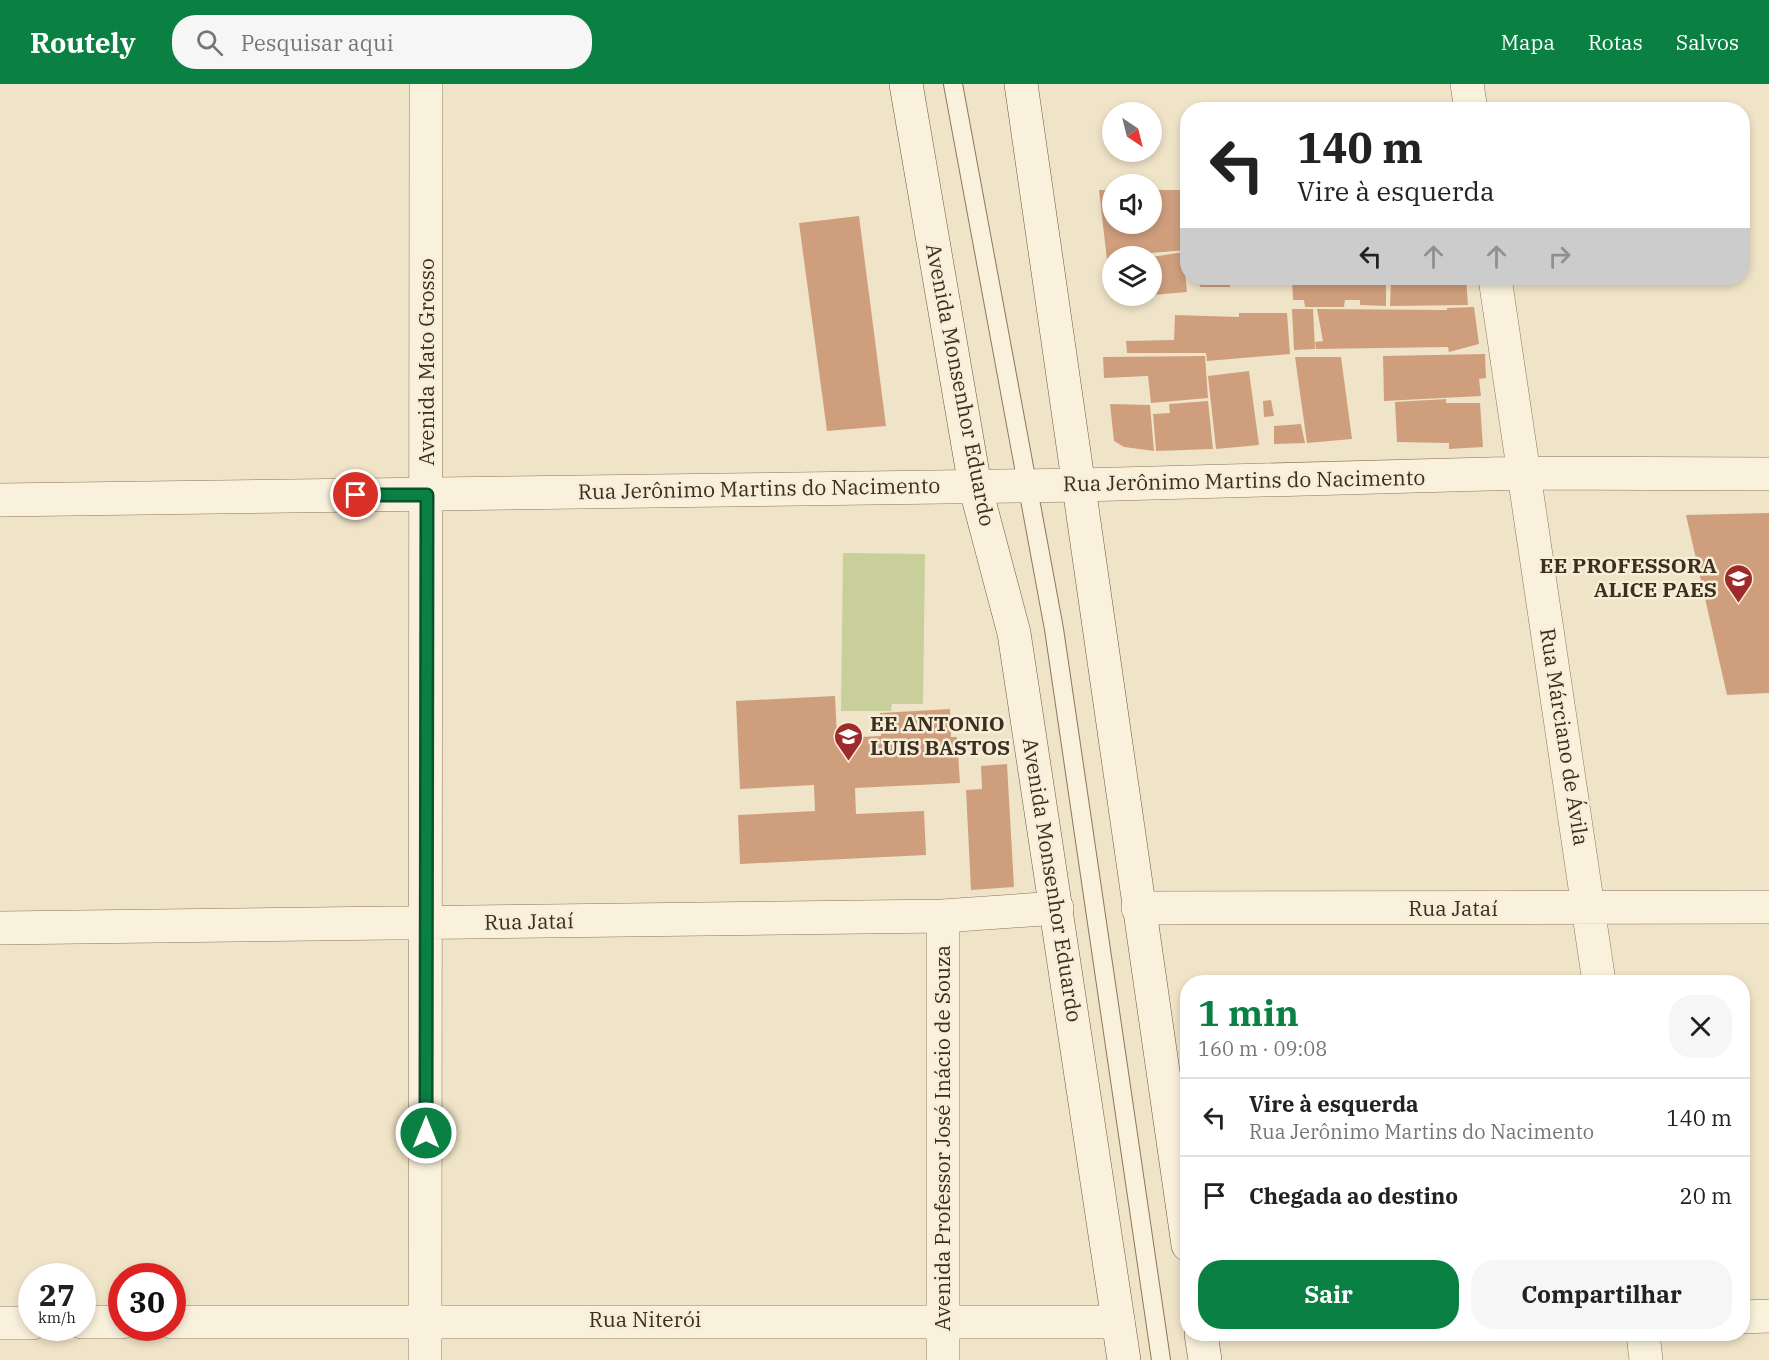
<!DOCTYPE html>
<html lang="pt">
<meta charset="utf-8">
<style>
:root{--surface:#fff;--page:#f6f6f6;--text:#222;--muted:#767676;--line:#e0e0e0;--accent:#0b8043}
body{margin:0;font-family:"IBM Plex Serif",serif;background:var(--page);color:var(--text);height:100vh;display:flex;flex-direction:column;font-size:22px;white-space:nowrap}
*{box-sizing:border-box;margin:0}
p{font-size:20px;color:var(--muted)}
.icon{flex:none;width:33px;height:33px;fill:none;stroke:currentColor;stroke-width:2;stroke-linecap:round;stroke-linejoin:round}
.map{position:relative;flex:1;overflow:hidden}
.side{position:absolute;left:1180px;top:891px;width:570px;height:366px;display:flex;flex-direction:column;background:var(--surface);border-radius:24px;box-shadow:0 3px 9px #0003}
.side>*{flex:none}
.guide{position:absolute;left:1180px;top:18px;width:570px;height:183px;border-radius:24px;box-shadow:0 3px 9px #0003;background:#fff;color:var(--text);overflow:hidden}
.needle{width:39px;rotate:145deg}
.tools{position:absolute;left:1102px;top:18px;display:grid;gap:12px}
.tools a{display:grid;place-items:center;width:60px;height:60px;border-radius:50%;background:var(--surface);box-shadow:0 3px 9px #0003;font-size:30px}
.speed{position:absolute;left:18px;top:1179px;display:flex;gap:12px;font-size:30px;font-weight:700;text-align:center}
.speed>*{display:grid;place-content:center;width:78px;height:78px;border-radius:50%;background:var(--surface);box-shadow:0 3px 9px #0003;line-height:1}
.speed small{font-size:15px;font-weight:400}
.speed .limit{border:9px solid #d22;background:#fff;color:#111}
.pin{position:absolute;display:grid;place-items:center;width:51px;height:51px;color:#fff;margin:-26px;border:3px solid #fff;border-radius:50%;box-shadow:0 2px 6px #0007}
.me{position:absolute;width:66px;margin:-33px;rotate:0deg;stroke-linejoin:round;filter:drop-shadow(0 0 4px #0008)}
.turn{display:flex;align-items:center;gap:21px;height:126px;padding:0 18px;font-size:27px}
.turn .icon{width:78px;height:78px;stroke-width:2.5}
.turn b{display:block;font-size:42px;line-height:51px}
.lanes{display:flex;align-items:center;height:57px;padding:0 18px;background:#0003;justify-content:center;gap:30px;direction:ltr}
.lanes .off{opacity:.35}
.round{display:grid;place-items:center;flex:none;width:63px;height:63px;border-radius:24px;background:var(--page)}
.summary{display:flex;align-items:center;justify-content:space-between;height:102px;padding:0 18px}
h1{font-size:36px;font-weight:800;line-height:45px;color:var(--accent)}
.button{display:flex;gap:12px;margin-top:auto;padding:12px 18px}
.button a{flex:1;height:69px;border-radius:24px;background:var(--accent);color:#fff;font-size:24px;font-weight:800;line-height:69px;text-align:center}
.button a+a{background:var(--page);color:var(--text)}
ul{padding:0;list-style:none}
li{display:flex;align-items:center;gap:18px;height:78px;padding:0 18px;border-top:2px solid var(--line)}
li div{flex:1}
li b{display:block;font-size:22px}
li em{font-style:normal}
header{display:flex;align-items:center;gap:36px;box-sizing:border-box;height:84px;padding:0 30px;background:var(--accent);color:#fff}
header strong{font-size:28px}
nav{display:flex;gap:33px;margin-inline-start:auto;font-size:21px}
.search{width:420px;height:54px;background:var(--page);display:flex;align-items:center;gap:15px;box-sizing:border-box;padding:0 21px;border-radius:24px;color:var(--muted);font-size:22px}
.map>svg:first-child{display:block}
.green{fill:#c9cf9b}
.building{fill:#cf9f7d}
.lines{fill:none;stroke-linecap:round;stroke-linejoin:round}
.lane-casing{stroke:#8d765c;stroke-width:20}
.street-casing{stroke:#8d765c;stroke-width:34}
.secondary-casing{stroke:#6f573f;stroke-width:34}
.lane{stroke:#faf1dc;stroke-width:18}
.street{stroke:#faf1dc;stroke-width:33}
.secondary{stroke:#faf1dc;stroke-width:33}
.route-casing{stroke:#07532c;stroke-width:15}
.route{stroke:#0b8043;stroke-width:10}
.labels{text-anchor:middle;stroke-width:5;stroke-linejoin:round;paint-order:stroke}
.street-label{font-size:21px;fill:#3d2e20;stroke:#f7eed8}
.poi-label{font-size:21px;font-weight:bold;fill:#3d2e20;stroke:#f7eed8;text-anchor:end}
</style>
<header>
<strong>Routely</strong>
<div class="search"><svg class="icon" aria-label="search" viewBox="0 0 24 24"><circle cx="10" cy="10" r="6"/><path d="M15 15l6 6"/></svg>Pesquisar aqui</div>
<nav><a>Mapa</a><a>Rotas</a><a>Salvos</a></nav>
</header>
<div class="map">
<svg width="1769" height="1276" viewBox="0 0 1769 1276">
<rect width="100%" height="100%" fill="#f0e4c8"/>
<!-- green -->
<path class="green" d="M843,469L925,470L923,620H892L891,627H841Z"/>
<!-- building -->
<path class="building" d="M1099,106H1113V140H1152V106H1188V166L1113,172V175L1107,176Z
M859,132L886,342L827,347L799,139Z
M1183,168L1187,208L1152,211V173Z
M1199,194H1229L1230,203H1200Z
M1306,194H1386V222L1360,221V216H1345L1344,223H1305L1304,216H1293L1292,196L1306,197Z
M1391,194H1466L1468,221L1390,222Z
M1474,223L1479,260L1449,268L1448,263L1316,265L1315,258L1323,257L1317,225L1447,226V224Z
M1292,225H1313L1315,265L1294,266Z
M1239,229H1287L1290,270L1207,277L1206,269H1127L1126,257L1174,256L1175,231L1239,233Z
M1485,270L1486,294L1479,295L1481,312L1384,317L1383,272Z
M1205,272L1208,314L1151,319L1148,292L1104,294L1103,273Z
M1295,273H1341L1352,355L1307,359Z
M1249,287L1259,361L1216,365L1208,292Z
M1446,315V319H1480L1483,363L1449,365V359L1397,358L1395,318Z
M1271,316L1274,332L1264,333L1263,317Z
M1208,317L1213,365L1156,367L1153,330L1170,329L1169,320Z
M1110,320L1150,321L1154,367L1124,363L1114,357Z
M1301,340L1305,359L1274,360V342Z
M1769,429V609L1727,611L1686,431Z
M835,612L837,654L881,652L880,629L950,625L951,653H957L960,699L855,704L856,730L924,727L926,771L740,780L738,731L815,727L814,701L740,705L736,617Z
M1007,680L1014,803L971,806L966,706L982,705L981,682Z"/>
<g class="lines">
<defs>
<path id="lane" d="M953,0L1054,545L1161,1276"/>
<path id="street" d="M1467,0L1471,26
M1495,194L1599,898
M0,416L1081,401L1524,389L1769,390
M1138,824L1769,823
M943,832V1276
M0,844L943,832L1057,824
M1743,1233L1769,1232
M82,1238H122
M172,1238H1118
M0,1239H32
M1643,1250L1646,1276
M425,1276L426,0"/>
<path id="secondary" d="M906,0L975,402L1014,549L1124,1276
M1021,0C1079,387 1130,774 1188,1161
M1201,1250L1205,1276"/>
</defs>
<!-- lane casing -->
<use href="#lane" class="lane-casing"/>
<!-- street casing -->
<use href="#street" class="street-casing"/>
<!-- secondary casing -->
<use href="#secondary" class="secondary-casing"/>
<!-- lane -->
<use href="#lane" class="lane"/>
<!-- street -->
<use href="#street" class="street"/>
<!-- secondary -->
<use href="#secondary" class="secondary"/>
</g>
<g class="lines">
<defs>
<path id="route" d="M356,411H427L426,1049"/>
</defs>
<!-- route casing -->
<use href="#route" class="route-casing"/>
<!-- route -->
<use href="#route" class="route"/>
</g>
<!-- icons -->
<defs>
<symbol id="school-pin" viewBox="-11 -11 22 30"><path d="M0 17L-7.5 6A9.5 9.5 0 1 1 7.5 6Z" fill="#9e2a2b" stroke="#f7eed8"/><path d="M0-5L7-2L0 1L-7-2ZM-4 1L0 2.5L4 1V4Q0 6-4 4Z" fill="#fff"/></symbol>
</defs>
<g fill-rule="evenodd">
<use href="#school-pin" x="1722" y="478" width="33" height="45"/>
<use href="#school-pin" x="832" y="636" width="33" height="45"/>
</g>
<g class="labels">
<!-- street labels -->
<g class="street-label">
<text transform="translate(427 278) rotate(-90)" y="7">Avenida Mato Grosso</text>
<text transform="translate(960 301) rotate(79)" y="7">Avenida Monsenhor Eduardo</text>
<text transform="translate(1244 397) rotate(-1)" y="7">Rua Jerônimo Martins do Nacimento</text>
<text transform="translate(759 405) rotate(-1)" y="7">Rua Jerônimo Martins do Nacimento</text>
<text transform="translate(1564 653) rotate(81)" y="7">Rua Márciano de Ávila</text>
<text transform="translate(1052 796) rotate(81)" y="7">Avenida Monsenhor Eduardo</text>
<text x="1453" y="832">Rua Jataí</text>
<text transform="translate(529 838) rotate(-1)" y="7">Rua Jataí</text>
<text transform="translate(943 1054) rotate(-90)" y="7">Avenida Professor José Inácio de Souza</text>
<text x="645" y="1243">Rua Niterói</text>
</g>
<!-- poi labels -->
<g class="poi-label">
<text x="1717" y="489">EE PROFESSORA<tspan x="1717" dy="24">ALICE PAES</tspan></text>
<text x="870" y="647" text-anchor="start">EE ANTONIO<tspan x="870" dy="24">LUIS BASTOS</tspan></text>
</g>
</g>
</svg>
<div class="tools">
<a><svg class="needle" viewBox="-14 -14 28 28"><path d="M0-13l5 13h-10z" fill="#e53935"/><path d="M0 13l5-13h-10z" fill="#767676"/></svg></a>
<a><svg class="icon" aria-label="sound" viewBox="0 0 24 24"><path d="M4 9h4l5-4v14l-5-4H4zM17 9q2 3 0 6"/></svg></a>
<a><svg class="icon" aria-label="layers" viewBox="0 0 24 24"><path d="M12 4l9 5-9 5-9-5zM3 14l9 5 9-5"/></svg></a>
</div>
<div class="speed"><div>27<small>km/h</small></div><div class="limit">30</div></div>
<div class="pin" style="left:356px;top:411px;background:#d93025"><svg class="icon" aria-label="arrive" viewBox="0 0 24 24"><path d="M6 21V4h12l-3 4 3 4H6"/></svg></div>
<svg class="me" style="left:426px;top:1049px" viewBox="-20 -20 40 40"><circle r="17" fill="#0b8043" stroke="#fff" stroke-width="3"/><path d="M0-11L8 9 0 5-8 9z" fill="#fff"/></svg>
<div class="guide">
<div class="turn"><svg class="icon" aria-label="left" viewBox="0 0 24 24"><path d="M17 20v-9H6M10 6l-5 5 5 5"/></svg><div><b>140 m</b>Vire à esquerda</div></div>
<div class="lanes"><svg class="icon" aria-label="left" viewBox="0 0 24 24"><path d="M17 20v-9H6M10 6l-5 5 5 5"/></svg><svg class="icon off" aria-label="ahead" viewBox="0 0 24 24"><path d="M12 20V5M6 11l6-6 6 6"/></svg><svg class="icon off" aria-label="ahead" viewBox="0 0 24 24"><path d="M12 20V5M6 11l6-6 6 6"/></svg><svg class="icon off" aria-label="right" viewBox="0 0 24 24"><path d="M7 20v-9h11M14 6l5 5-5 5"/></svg></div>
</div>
<section class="side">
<div class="summary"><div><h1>1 min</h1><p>160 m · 09:08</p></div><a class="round"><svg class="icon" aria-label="close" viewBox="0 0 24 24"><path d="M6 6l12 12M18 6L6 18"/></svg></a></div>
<ul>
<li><svg class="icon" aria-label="left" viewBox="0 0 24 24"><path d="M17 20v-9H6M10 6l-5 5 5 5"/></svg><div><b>Vire à esquerda</b><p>Rua Jerônimo Martins do Nacimento</p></div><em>140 m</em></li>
<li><svg class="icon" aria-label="arrive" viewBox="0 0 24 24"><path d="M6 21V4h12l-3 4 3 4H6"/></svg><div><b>Chegada ao destino</b></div><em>20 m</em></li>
</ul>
<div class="button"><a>Sair</a><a>Compartilhar</a></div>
</section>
</div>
